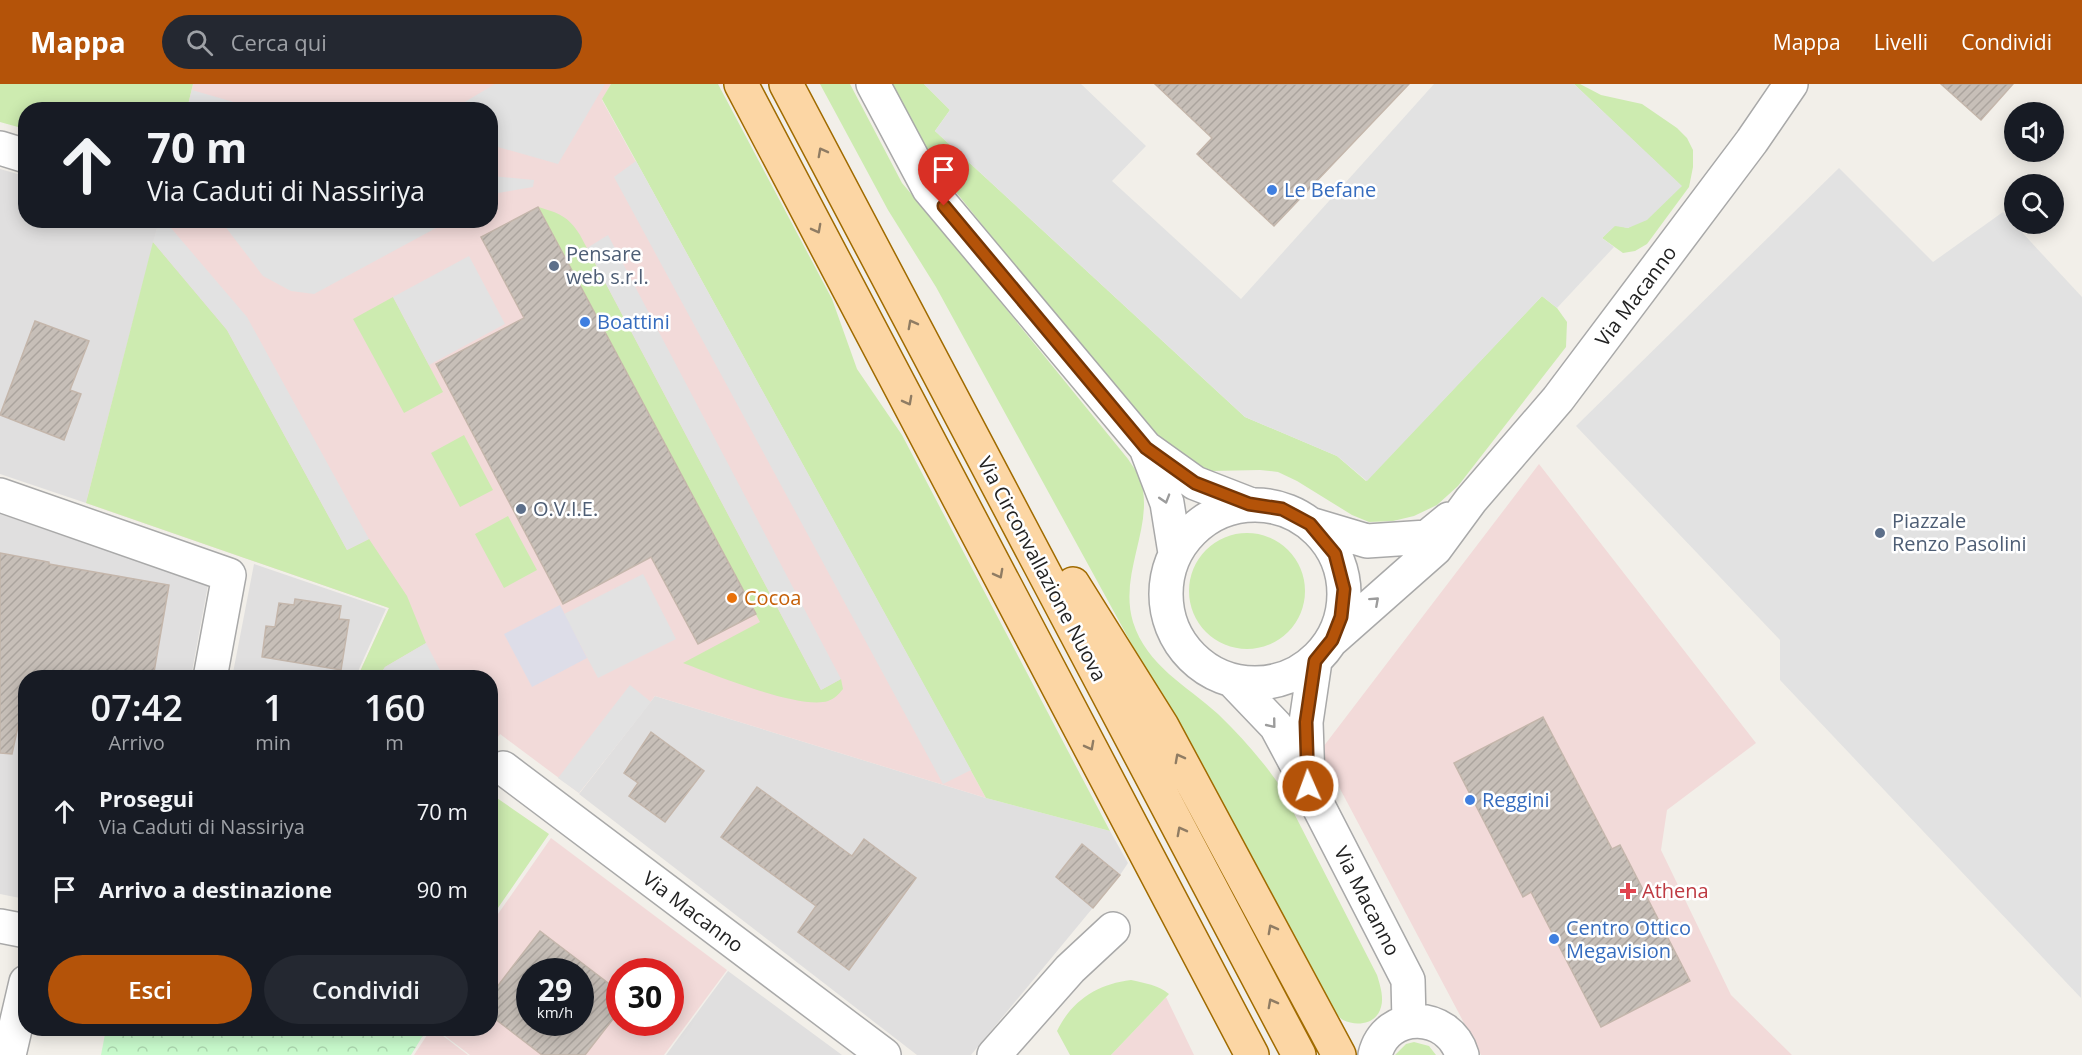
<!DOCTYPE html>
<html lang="it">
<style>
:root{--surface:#171b24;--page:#242831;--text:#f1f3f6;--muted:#9ea1a6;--accent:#b45309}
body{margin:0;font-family:"Open Sans",sans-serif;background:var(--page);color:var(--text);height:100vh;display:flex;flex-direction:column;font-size:22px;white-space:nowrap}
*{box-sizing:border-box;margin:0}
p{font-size:20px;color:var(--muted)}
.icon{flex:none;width:33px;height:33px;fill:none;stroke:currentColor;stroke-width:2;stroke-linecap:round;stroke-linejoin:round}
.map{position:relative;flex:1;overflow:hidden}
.sheet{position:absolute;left:18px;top:586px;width:480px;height:366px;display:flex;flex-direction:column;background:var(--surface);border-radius:24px;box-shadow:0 3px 15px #0003}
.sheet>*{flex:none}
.hud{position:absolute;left:18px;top:18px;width:480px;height:126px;border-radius:24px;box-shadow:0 3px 15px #0003;background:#171b24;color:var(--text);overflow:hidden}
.controls{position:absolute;left:2004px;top:18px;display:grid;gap:12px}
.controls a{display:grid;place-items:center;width:60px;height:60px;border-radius:50%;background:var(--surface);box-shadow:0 3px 15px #0003;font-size:30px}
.speed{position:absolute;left:516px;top:874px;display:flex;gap:12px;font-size:30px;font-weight:700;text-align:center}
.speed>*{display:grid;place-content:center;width:78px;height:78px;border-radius:50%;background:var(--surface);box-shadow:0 3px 15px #0003;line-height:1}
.speed small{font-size:15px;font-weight:400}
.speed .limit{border:9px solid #d22;background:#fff;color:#111}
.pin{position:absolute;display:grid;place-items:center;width:51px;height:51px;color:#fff;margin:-62px -26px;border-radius:50% 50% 50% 0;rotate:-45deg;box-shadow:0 0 6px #0007}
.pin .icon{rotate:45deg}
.me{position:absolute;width:66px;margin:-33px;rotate:358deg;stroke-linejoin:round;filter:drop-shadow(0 0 4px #0008)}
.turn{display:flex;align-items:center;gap:21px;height:126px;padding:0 30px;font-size:27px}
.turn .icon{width:78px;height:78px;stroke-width:2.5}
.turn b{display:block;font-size:42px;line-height:51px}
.eta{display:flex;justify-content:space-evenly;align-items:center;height:102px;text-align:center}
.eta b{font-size:36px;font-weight:600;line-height:42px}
.action{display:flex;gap:12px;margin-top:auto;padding:12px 30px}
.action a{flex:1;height:69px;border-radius:36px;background:var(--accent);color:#fff;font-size:24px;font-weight:600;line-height:69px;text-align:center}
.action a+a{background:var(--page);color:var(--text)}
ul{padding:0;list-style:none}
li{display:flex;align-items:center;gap:18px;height:78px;padding:0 30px}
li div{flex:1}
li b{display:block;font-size:22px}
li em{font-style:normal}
header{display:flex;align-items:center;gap:36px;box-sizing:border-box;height:84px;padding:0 30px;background:var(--accent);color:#fff}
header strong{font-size:28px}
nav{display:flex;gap:33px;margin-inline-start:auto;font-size:21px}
.search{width:420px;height:54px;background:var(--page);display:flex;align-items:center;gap:15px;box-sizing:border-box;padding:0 21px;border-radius:33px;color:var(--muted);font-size:22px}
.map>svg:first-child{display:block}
.residential{fill:#e0dfdf}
.commercial{fill:#f2dad9;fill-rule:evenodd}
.grass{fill:#cdebb0}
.park{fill:url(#park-crowns)}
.parking{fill:#e2e2e2}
.plaza{fill:#dddde8}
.building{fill:url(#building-hatch);stroke:#c4b6ab;stroke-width:1.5;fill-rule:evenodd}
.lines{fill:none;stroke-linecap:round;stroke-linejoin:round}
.street-casing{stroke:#a9a9a9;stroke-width:36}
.primary-casing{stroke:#a06b00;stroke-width:36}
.street{stroke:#fff;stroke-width:33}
.primary{stroke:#fcd6a4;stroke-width:33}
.oneway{stroke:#8f7c63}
.oneway2{stroke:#9c9c9c}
.route-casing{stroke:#753606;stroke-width:15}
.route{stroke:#b45309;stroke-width:10}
.shop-dot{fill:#3f7fe0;stroke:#fff;stroke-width:2}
.service-dot{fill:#5c6f8a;stroke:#fff;stroke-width:2}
.food-dot{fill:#e8710a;stroke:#fff;stroke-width:2}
.health-dot{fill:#e0444e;stroke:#fff;stroke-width:2}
.labels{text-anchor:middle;stroke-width:5;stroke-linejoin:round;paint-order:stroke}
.shop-label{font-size:20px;fill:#366cbe;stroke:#fff;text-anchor:start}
.service-label{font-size:20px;fill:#4e5e75;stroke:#fff;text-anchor:start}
.street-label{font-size:20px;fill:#222;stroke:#fff}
.food-label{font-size:20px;fill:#c56008;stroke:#fff;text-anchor:start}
.health-label{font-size:20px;fill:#be3a42;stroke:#fff;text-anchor:start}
</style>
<header>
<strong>Mappa</strong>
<div class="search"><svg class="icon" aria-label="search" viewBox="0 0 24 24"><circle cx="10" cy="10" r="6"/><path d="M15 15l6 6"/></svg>Cerca qui</div>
<nav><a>Mappa</a><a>Livelli</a><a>Condividi</a></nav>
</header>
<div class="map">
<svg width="2082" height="971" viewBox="0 0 2082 971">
<defs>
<pattern id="park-crowns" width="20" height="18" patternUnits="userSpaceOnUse" patternTransform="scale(1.5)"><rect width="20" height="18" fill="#c8facc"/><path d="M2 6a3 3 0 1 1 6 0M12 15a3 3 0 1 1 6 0" fill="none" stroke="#acd6af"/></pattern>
<pattern id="building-hatch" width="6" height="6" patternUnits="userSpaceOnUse" patternTransform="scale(1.5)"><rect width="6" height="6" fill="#c7bfb8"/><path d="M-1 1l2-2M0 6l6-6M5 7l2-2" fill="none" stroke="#aba49e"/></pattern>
</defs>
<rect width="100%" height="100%" fill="#f2efe9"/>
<!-- residential -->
<path class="residential" d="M0,85L25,92L26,136L159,137L86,419L0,390Z
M0,430L208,501L191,593L168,589L167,594H26L25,815L0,810Z
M254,480L386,525L355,594H232Z
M655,612L986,714L1110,747L1128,779L1120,791L971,971H917L579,710Z
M728,887L842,971H666Z"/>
<!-- commercial -->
<path class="commercial" d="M193,0H611L602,16L986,714L655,612L579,709L500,650L491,663L490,594H357L389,524L86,419L159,137L490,136V26L187,25Z
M1539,380L1756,659L1667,726L1661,766L1731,911L1792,971H1481L1320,667Z
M551,754L727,886L664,971H470L436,945H490L491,840ZM530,888H580V939H530ZM620,888H670V939H620Z
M1166,913L1194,971H1111Z
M431,945H434L468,971H414Z"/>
<!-- grass -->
<path class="grass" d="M0,0H193L187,25L26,26L25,45L0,38Z
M611,0H718L832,215L857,285L902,351L1110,747L986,714L602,15Z
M820,0H850L902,99L946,151L1128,375C1132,381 1137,388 1140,394C1156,441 1118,488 1133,538C1147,582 1186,601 1218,630C1241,652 1262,676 1280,702L1377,891C1380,901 1384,913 1381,923C1377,940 1357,943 1343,936C1338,933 1334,926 1330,922L936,203L888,126Z
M891,0H924L950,26L935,47L1245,333L1337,372L1366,397L1542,212L1557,224L1567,238L1566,263L1458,402L1437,421L1414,432L1393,437L1369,438L1352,431L1297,397L1278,388L1260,386L1211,387L1195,384L1160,363L928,73Z
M1574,0H1580L1601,11L1642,20L1677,44L1687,54L1693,66V83L1689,103L1647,160L1635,167L1623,169L1602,154L1615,141L1628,144L1681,102Z
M538,123C559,129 568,132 580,151L821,606L841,595L843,605C839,610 834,615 828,617C800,626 712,590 683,579L760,538Z
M153,158L227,246L347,466L369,455L407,512L426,559L385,583L378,594H357L389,524L86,419Z
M393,213L443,308L404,329L353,235Z
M464,351L493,406L460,423L431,369Z
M508,432L537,486L504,504L475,450Z
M1189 507a58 58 0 1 1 116 0a58 58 0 1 1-116 0Z
M491,710L549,750L491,834Z
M1131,896C1144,899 1159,901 1169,910L1111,971H1070L1057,947C1072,916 1098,900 1131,896Z
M1414,958L1429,962L1436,971H1395L1406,960Z"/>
<!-- park -->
<path class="park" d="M106,945H427L411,971H101Z"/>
<!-- parking -->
<path class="parking" d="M495,0H605L558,80L491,61L490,26L453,25Z
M924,0H1081L1146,62L1112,97L1241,215L1434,0H1574L1682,102L1647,136L1628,144L1615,142L1602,154L1614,163L1557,224L1542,212L1367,397L1337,372L1245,333L935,47L950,26Z
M192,6L258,25H187Z
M636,77L971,686L943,700L614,93Z
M1839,84L1933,178L2003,128L2082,213L2081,914L1780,596V556L1576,342Z
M491,92L534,96L533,103L498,109L491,113Z
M159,137H165L247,233L369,455L347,466L227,246L153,158Z
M221,137H449L314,210L291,207L263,192Z
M608,151L841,595L821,606L587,164Z
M469,172L505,240L429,281L393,213Z
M643,490L676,555L598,594L564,530Z
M426,559L444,594H378L385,583Z
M630,601L651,618L579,709L558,694Z"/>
<!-- plaza -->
<path class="plaza" d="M560,521L587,574L532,603L504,550Z"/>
<!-- building -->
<path class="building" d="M1155,0H1409L1274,142L1197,70L1212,54Z
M1941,0H2013L1981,36Z
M538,123L756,530L698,560L651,473L563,520L436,280L524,234L481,153Z
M35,237L89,257L70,306L81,310L64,356L0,331Z
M0,469L49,478V480L169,501L153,594H26V606L12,670L0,669Z
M295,515L341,522L339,535L349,536L341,586L262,573L266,542L275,543L279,519L294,521Z
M1543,633L1612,765L1620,761L1690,897L1601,943L1531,808L1523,813L1454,679Z
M651,648L704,687L665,738L629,712L638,699L624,689Z
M757,703L852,772L864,755L916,794L849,886L798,848L816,822L721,753Z
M1082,760L1120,791L1093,824L1056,793Z
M540,847L620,908V926L585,971H542L490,931V912ZM530,888H580V939H530Z"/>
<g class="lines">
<defs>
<path id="street" d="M873,0L929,105L1146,364L1195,399L1249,420
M0,64L26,72
M1146,364L1167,419L1175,469
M0,411L229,491L210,594
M1166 510a89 89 0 1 1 178 0a89 89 0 1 1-178 0Z
M1310,440L1367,457L1427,453L1449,435
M1332,556L1435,465L1471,416L1558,315L1752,57L1791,0
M1233,597L1276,642L1308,702L1408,896L1409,937
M503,684L884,971
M1308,697L1306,638L1315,577
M0,842L26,847
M9,971L26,898
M994,971L1070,885L1113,845
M1375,971C1386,925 1449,927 1462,971"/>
<path id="primary" d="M741,0L1252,971
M786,0L1299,971
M1073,500L1162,642L1339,971"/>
</defs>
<!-- street casing -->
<use href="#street" class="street-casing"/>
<!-- primary casing -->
<use href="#primary" class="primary-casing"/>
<!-- street -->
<use href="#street" class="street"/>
<!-- primary -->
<use href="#primary" class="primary"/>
</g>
<!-- one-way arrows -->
<defs><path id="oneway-chevron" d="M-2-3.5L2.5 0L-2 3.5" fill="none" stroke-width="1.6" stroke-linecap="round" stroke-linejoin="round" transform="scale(1.5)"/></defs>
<g class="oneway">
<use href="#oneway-chevron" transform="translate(822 68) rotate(-118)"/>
<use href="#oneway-chevron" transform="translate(817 145) rotate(62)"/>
<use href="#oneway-chevron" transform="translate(912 240) rotate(-118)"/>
<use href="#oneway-chevron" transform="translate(908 317) rotate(62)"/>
<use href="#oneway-chevron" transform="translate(999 490) rotate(62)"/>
<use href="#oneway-chevron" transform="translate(1090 662) rotate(62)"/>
<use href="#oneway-chevron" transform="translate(1179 674) rotate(-118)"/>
<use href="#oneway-chevron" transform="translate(1181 747) rotate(-118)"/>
<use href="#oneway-chevron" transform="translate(1272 845) rotate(-118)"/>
<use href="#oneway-chevron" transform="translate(1272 919) rotate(-118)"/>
</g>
<g class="oneway2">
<use href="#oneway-chevron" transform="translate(1165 415) rotate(73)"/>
<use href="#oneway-chevron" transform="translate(1375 517) rotate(-42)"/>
<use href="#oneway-chevron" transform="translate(1272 640) rotate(51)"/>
</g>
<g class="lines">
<defs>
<path id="route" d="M944,122L1146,364L1195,399L1249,420L1282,425L1310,440L1335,470L1344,505L1341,533L1332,556L1315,577L1306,638L1308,702"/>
</defs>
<!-- route casing -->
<use href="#route" class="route-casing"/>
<!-- route -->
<use href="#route" class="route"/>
</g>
<!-- markers -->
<g class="shop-dot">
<circle cx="1272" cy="106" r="6"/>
<circle cx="585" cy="238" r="6"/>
<circle cx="1470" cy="716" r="6"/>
<circle cx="1554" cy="855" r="6"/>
</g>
<g class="service-dot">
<circle cx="554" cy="182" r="6"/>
<circle cx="521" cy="425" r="6"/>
<circle cx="1880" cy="449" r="6"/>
</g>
<circle class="food-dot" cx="732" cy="514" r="6"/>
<path class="health-dot" d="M1625 798h6v6h6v6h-6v6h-6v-6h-6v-6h6z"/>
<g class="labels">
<!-- shop labels -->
<g class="shop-label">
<text x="1284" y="113">Le Befane</text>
<text x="597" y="245">Boattini</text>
<text x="1482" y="723">Reggini</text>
<text x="1566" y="851">Centro Ottico<tspan x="1566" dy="23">Megavision</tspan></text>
</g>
<!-- service labels -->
<g class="service-label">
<text x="566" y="177">Pensare<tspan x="566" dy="23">web s.r.l.</tspan></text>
<text x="533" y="432">O.V.I.E.</text>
<text x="1892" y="444">Piazzale<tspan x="1892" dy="23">Renzo Pasolini</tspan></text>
</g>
<!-- street labels -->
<g class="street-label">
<text transform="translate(1636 212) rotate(-53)" y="7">Via Macanno</text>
<text transform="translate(1042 485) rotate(62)" y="7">Via Circonvallazione Nuova</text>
<text transform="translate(1367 817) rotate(63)" y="7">Via Macanno</text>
<text transform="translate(693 828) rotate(37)" y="7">Via Macanno</text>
</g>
<!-- food labels -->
<g class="food-label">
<text x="744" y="521">Cocoa</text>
</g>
<!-- health labels -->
<g class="health-label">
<text x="1642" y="814">Athena</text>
</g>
</g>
</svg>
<div class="controls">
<a><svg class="icon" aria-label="sound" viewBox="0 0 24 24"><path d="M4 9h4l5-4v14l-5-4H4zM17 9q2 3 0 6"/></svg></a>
<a><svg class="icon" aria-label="search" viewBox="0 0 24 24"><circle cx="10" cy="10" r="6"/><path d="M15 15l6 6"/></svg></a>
</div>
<div class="speed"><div>29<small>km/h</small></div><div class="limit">30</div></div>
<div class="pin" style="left:944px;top:122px;background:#d93025"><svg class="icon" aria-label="arrive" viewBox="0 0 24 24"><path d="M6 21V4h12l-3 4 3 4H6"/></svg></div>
<svg class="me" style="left:1308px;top:702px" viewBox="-20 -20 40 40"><circle r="17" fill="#b45309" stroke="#fff" stroke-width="3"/><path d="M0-11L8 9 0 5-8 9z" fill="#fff"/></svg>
<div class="hud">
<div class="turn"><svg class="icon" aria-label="ahead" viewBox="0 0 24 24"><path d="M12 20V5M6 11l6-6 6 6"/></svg><div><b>70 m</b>Via Caduti di Nassiriya</div></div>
</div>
<section class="sheet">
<div class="eta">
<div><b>07:42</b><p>Arrivo</p></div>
<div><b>1</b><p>min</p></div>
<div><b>160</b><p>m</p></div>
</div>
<ul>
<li><svg class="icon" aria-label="ahead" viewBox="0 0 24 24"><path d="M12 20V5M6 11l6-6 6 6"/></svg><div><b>Prosegui</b><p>Via Caduti di Nassiriya</p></div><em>70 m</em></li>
<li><svg class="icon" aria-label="arrive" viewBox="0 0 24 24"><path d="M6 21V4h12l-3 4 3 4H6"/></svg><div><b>Arrivo a destinazione</b></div><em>90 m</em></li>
</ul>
<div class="action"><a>Esci</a><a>Condividi</a></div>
</section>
</div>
